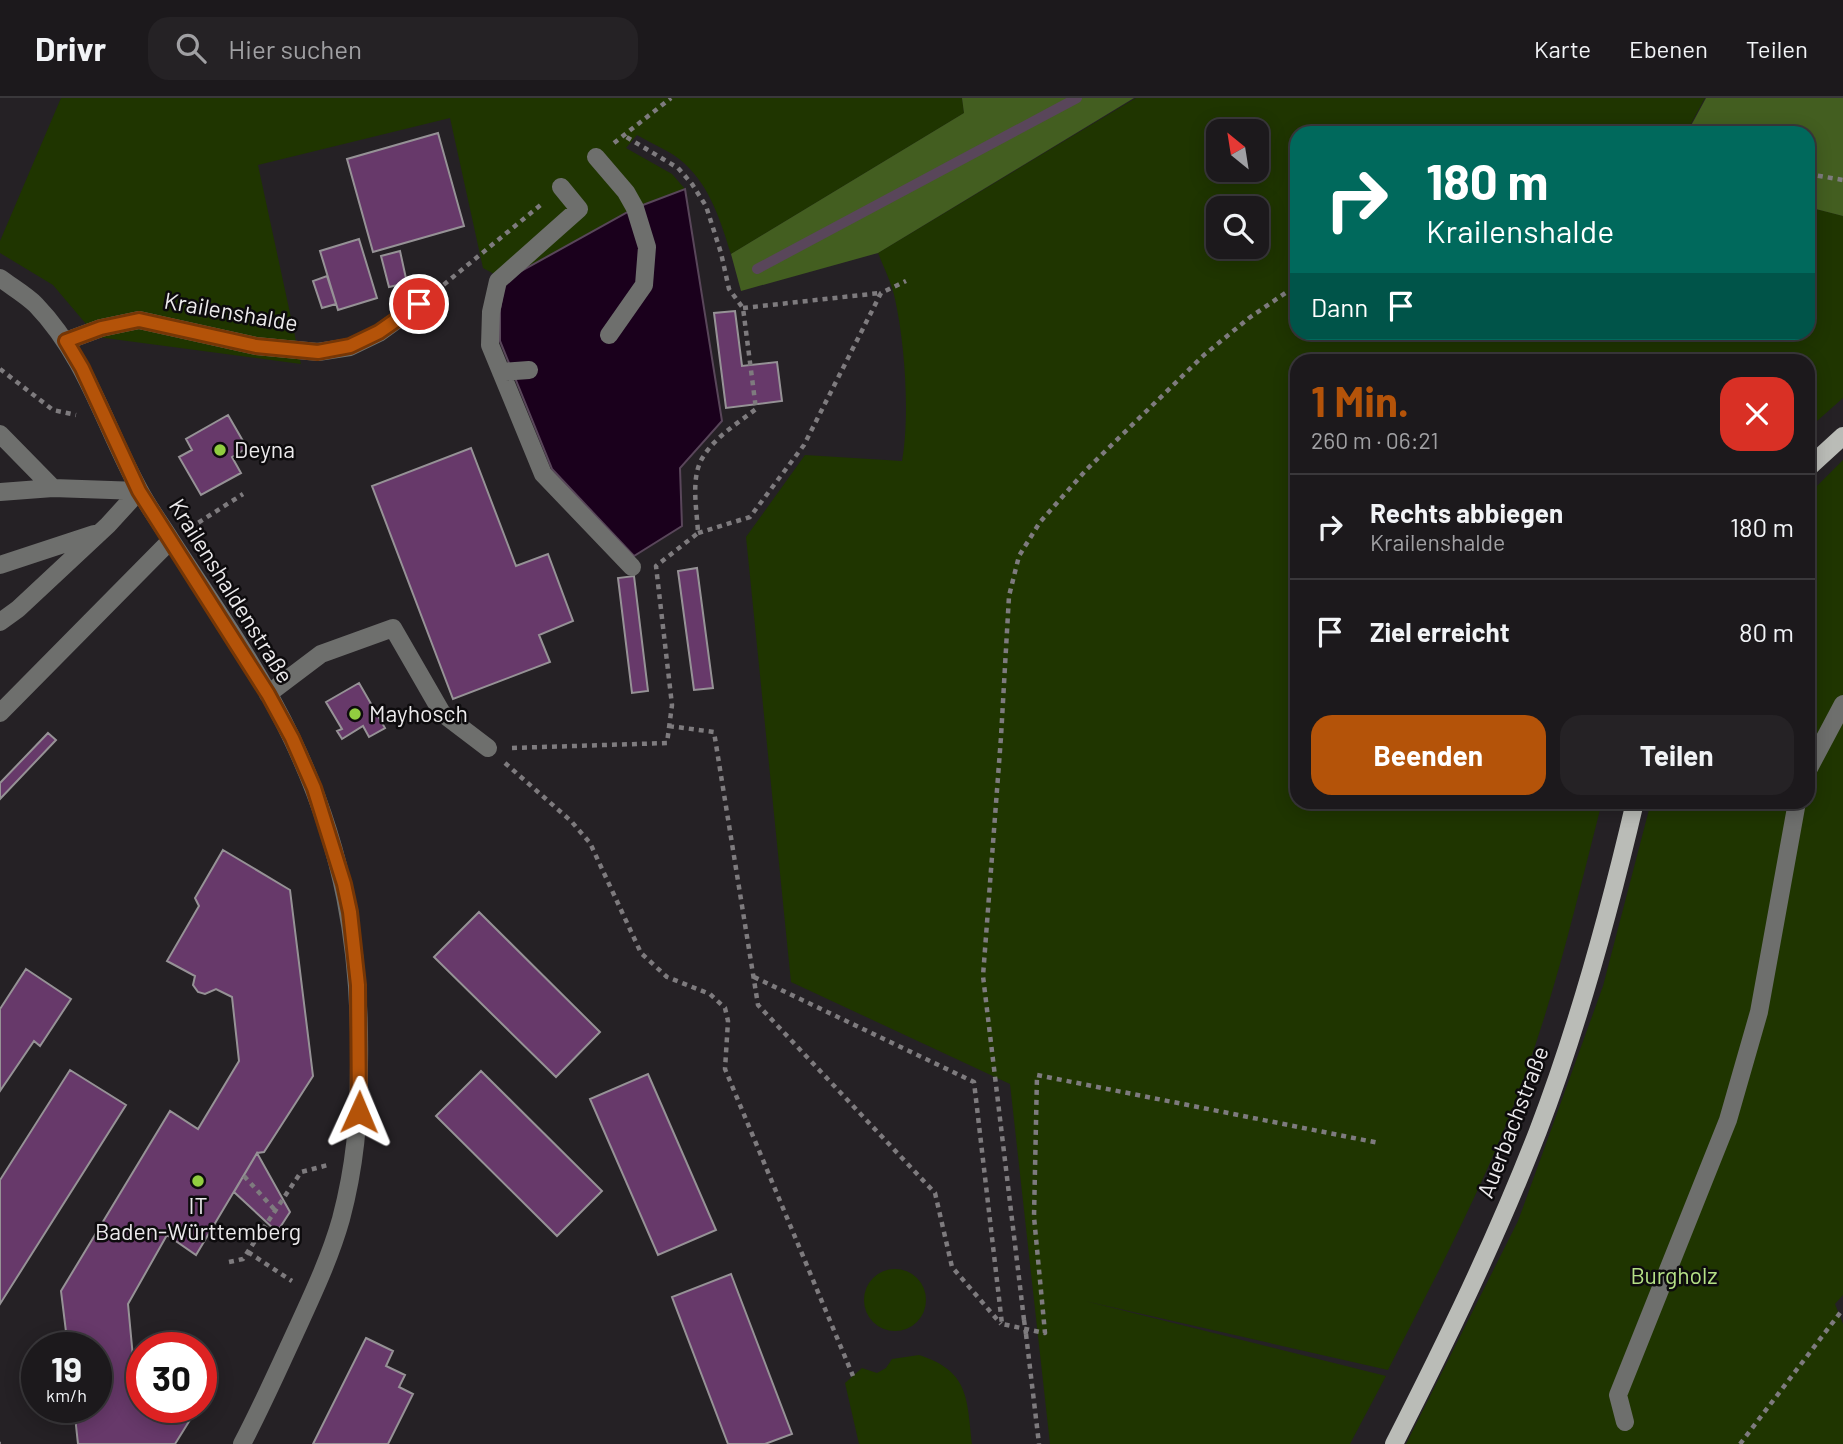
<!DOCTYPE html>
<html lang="de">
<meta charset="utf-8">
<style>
:root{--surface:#1c191c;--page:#252225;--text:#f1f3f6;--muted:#a0a0a3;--line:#3a383b;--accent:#b45309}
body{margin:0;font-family:Barlow,sans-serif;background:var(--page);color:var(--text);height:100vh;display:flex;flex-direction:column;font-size:26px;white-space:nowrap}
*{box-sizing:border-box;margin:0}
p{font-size:23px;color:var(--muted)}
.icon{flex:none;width:38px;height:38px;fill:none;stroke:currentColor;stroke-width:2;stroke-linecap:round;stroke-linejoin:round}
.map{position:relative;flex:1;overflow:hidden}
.sheet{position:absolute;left:1290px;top:256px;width:525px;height:455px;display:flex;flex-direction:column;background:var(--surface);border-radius:21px;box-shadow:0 4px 18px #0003,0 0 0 2px var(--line)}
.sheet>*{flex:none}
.hud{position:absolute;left:1290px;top:28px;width:525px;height:214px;border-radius:21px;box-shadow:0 4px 18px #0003,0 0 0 2px var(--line);background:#00695c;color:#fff;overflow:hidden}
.needle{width:46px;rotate:330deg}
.tools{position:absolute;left:1206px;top:21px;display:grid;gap:14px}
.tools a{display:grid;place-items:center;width:63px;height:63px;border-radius:14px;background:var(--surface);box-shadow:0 4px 18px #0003,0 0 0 2px var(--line);font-size:35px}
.speed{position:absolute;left:21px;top:1234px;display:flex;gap:14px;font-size:35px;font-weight:700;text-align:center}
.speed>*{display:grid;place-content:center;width:91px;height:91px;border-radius:50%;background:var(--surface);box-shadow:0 4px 18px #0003,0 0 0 2px var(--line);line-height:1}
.speed small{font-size:18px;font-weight:400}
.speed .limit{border:10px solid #d22;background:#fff;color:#111}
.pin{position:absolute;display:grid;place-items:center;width:60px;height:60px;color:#fff;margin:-30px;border:4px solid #fff;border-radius:50%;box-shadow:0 2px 7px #0007}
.me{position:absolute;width:77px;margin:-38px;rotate:1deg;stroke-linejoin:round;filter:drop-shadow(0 0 5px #0008)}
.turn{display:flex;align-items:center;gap:24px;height:147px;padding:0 21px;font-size:32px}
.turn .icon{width:91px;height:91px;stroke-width:2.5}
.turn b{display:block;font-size:49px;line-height:60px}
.then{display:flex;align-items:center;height:66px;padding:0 21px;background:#0003;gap:14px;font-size:26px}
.round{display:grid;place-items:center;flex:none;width:74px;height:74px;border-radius:21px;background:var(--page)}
.headline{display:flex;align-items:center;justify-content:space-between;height:119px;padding:0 21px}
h1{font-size:42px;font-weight:700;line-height:52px;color:var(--accent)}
.action{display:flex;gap:14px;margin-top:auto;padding:14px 21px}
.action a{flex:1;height:80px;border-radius:21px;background:var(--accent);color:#fff;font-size:28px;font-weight:700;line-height:80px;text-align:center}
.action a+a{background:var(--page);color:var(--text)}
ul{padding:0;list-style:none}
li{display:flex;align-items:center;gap:21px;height:105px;padding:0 21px;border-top:2px solid var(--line)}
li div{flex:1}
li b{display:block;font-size:26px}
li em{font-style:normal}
header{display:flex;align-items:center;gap:42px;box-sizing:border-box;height:98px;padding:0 35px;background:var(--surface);border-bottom:2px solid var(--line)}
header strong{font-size:33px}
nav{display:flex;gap:38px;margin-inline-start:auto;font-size:24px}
.search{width:490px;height:63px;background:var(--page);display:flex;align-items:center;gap:18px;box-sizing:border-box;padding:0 24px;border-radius:21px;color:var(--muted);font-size:26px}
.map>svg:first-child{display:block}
.green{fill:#1f3500;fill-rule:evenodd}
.forest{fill:#435e20}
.water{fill:#1a001c;stroke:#59465a;stroke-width:2}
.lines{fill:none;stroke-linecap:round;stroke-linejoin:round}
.stream{stroke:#59465a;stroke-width:10}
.building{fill:#67396a;stroke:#969296;stroke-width:2}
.path{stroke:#7e7b7e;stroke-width:4.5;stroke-dasharray:5 5;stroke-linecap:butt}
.minor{stroke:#6e6f6d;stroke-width:18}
.major{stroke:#babcb7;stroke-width:18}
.path-bridge{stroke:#7e7b7e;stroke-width:4.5;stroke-dasharray:5 5;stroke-linecap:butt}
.route-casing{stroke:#753606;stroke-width:18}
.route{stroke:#b45309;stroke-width:12}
.poi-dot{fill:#91cd40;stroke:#0d0b0d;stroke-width:2.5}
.labels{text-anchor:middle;stroke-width:5;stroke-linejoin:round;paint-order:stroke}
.street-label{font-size:23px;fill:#eceaec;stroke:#0d0b0d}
.poi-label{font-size:23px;fill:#eceaec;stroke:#0d0b0d;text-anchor:start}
.park-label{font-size:23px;fill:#b5e086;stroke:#0d0b0d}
</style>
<header>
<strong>Drivr</strong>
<div class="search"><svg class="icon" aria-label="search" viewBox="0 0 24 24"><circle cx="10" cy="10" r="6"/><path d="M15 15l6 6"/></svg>Hier suchen</div>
<nav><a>Karte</a><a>Ebenen</a><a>Teilen</a></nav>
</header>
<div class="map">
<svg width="1843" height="1346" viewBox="0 0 1843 1346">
<rect width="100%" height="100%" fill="#252125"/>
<!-- green -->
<path class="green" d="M61,0H962L964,15L731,156C720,122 711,90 684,65C671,53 652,46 637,37L626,50L672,76L685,91L635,110L505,182L483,170L450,20L258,67L301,266L97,239L53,187L0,155V143Z
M1136,0H1705L1686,35H1297V234H1808V109L1843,118V300L1808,331V262H1297V704H1602C1579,794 1558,885 1526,974C1490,1077 1438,1174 1388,1272L1085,1203L1386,1278L1350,1346H1050L1010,986L791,884L746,439L805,357L902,363C910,317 905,247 895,201C892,186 884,170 878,155ZM1218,33H1256V72H1218ZM1218,110H1256V149H1218Z
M1843,362V1197L1835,1206L1843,1226V1346H1406L1518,1123L1603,888L1651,704H1808V397Z
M864 1202a31 31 0 1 1 62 0a31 31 0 1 1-62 0Z
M919,1257C969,1273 967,1300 972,1346H859L845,1285L862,1270L877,1275L886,1270L892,1261Z"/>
<!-- forest -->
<path class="forest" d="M962,0H1134L878,155L741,193L731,156L964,15Z
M1706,0H1843V118L1808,109V35H1687Z"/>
<!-- water -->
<path class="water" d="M685,91L722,323L680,370L682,428L634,458L552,371L500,243V211L505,182L635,110Z"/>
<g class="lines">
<!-- stream -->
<path class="stream" d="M757,171L1077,0"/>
</g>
<!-- building -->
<path class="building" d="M438,35L464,128L373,154L347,61Z
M359,141L377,200L338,212L320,153Z
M400,153L407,185L389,189L381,158Z
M327,178L336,206L322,210L313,183Z
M735,213L742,268L777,264L782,303L726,310L714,215Z
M228,317L247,350L232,359L241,375L201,397L179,359L192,352L186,341Z
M471,350L516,468L548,456L573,523L539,537L550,564L453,601L372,388Z
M697,470L713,590L694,592L678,473Z
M634,478L648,593L632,595L618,480Z
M359,585L385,630L369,639L363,628L342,641L337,633L342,631L326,604Z
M48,635L56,642L0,701V685Z
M223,752L290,792L313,978L264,1054L257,1055L196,1157L167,1137L128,1206L134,1270L142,1275V1309H198L175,1346H78L74,1309H96V1250H68L61,1193L170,1013L198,1031L239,963L232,899L216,891L205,896L198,894L193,887L195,878L167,863L199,808L195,800Z
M479,814L600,934L556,979L434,859Z
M26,871L71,901L40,948L34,943L0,993V911Z
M70,972L126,1007L0,1206V1082Z
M481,973L602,1093L557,1138L436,1018Z
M648,976L716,1132L658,1157L590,1001Z
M257,1055L290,1114L277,1134L234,1094Z
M731,1176L792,1336L765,1346H728L672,1199Z
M366,1240L393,1253L386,1268L405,1277L399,1289L413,1296L388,1346H313Z"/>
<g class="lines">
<!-- path -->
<path class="path" d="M614,45L671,0
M1808,76L1843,82
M436,193L543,105
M743,210L880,195
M0,271L53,312L76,317
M190,430L243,396
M698,435L750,419L804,347L881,195L906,183
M669,628L714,634L758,907L935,1095L952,1169L1001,1226
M512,650L667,645L672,607L656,468L698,435C697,412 690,379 703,359C715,339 738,325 756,311L743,210L729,191L721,155L706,108L692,86L678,70L623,37
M505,665L571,723L590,745L641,855L667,879L710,896L725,910L728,923L725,971L853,1278
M754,879L974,984L1002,1226L1045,1235L1034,1119L1037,977L1379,1045
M244,1078L274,1111
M248,1154L292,1183
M229,1164L243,1161L301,1074L328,1067
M1024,1222L983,878L1001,639L1009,498L1019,458L1040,424L1087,371L1204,257L1249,220L1297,187
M1026,1236L1039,1346
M0,1346H1
M1740,1346L1843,1211"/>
<!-- minor -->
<path class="minor" d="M596,59L626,94L635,110L647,149L644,187L609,237
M561,89L579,111L498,183L491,214L490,247L543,376L632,469
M0,180C12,189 26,197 36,207C87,260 105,330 140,393C149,410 161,426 171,442C213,507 259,571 292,641C343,748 361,850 359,967C359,1022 355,1068 341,1121C330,1160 312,1198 295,1235C278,1272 261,1310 242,1346
M66,243L101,230L139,222L256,248L318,254L350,249L379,235L419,206
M501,274L529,272
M0,336L53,390
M0,394L53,390L139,393
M0,467L94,436
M0,524L18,511L108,427L139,393
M268,596L321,556L393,530L442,615L488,650
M0,615L171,442
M1808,672L1843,606
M1625,1324L1618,1297L1728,1022L1759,914L1797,704"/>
<!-- major -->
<path class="major" d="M1808,370L1843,338
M1394,1346C1446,1244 1496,1141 1538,1033C1579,926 1609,815 1635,704"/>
<!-- path-bridge -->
<path class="path-bridge" d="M1024,1222L1026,1236"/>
</g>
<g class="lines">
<defs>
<path id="route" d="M359,1014L358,887L350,814L344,786L314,690L292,640L268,596L139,393L82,270L66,243L101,230L139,222L256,248L318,254L350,248L379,234L419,206"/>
</defs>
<!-- route casing -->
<use href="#route" class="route-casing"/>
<!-- route -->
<use href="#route" class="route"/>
</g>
<!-- markers -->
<g class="poi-dot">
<circle cx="220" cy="352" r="7"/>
<circle cx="355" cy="616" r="7"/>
<circle cx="198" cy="1083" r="7"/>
</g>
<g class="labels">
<!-- street labels -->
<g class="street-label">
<text transform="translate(231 214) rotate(10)" y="8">Krailenshalde</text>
<text transform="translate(231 493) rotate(58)" y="8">Krailenshaldenstraße</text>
<text transform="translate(1513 1024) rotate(-69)" y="8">Auerbachstraße</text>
</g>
<!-- poi labels -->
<g class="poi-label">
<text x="234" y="360">Deyna</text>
<text x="369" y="624">Mayhosch</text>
<text x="198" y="1116" text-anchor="middle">IT<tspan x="198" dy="26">Baden-Württemberg</tspan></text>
</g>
<!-- park labels -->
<g class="park-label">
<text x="1674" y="1186">Burgholz</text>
</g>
</g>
</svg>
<div class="tools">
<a><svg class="needle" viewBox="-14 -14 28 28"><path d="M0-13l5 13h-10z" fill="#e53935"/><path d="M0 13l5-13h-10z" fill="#a0a0a3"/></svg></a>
<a><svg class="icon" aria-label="search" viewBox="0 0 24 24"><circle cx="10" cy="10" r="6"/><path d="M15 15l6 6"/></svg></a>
</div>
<div class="speed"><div>19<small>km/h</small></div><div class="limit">30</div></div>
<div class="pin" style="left:419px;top:206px;background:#d93025"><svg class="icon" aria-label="arrive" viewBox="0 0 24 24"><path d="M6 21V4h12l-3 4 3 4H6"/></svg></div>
<svg class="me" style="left:359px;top:1014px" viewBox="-20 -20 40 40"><path d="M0-17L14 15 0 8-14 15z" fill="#b45309" stroke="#fff" stroke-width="4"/></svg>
<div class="hud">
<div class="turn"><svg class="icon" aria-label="right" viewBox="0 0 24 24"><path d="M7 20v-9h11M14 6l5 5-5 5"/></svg><div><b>180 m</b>Krailenshalde</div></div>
<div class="then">Dann<svg class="icon" aria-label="arrive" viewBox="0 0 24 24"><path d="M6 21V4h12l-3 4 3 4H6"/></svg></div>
</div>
<section class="sheet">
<div class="headline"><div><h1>1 Min.</h1><p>260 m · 06:21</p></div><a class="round" style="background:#d93025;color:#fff"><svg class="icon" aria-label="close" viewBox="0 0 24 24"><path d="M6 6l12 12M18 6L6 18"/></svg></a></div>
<ul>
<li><svg class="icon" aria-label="right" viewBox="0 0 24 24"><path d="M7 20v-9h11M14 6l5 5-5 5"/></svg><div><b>Rechts abbiegen</b><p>Krailenshalde</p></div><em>180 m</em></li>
<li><svg class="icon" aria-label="arrive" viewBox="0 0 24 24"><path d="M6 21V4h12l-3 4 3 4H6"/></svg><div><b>Ziel erreicht</b></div><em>80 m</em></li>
</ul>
<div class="action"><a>Beenden</a><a>Teilen</a></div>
</section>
</div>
